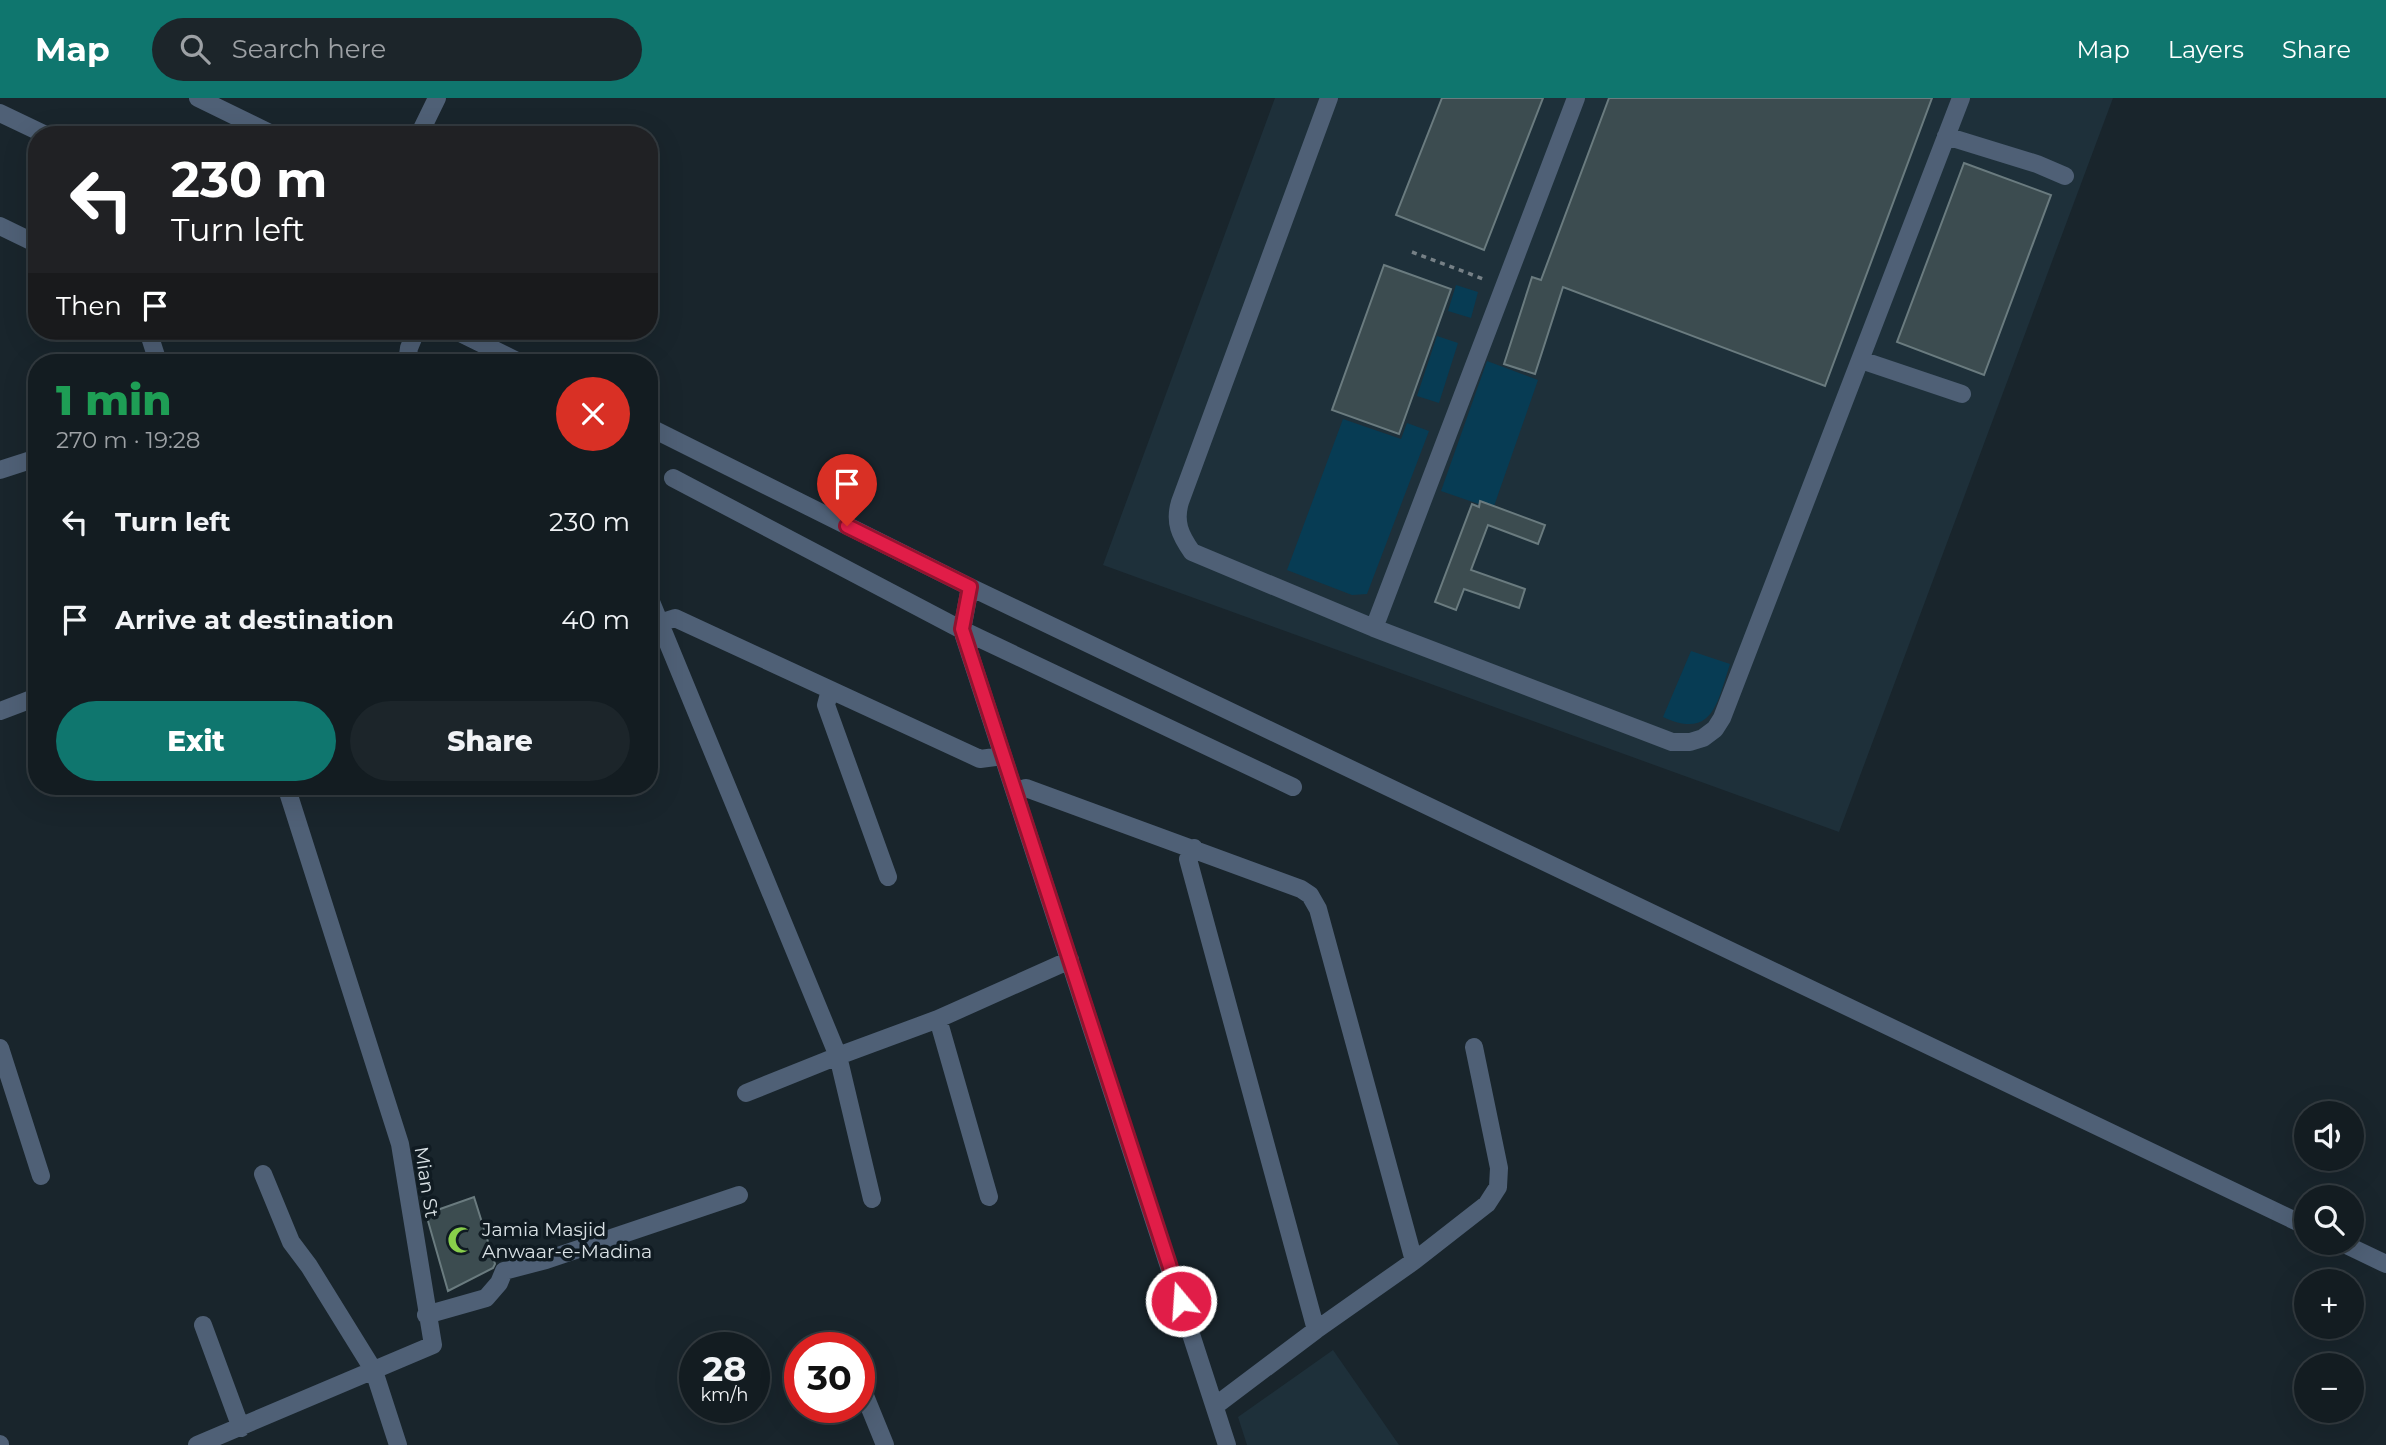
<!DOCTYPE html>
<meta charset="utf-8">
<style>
:root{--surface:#131c21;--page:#1c252a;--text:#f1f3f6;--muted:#9da1a5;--line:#323a3f;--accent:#0f766e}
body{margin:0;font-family:Montserrat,sans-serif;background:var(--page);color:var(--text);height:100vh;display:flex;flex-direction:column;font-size:26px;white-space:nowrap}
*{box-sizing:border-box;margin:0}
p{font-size:23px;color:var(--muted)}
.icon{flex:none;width:38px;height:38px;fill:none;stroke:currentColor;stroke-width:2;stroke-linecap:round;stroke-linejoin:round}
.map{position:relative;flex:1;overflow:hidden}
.panel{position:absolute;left:28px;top:256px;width:630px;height:441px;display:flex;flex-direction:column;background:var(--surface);border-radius:28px;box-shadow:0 7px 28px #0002,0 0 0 2px var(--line)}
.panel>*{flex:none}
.top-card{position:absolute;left:28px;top:28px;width:630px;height:214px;border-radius:28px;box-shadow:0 7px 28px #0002,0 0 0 2px var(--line);background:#202124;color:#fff;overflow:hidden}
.controls{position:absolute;left:2294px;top:1003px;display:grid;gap:14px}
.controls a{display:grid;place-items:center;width:70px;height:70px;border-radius:50%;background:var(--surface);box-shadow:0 7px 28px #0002,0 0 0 2px var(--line);font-size:35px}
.speed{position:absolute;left:679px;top:1234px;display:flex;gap:14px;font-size:35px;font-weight:700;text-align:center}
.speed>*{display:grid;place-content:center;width:91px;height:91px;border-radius:50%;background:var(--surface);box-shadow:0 7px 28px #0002,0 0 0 2px var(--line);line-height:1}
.speed small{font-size:18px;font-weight:400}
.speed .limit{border:10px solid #d22;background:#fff;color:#111}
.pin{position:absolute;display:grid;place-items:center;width:60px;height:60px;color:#fff;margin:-72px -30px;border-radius:50% 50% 50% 0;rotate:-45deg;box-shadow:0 0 7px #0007}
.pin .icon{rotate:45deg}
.me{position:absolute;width:77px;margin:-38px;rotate:342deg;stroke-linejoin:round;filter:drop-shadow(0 0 5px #0008)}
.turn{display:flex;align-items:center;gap:24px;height:147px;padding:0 28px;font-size:32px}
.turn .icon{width:91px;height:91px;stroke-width:2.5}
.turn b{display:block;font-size:49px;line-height:60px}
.then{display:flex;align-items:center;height:66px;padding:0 28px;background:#0003;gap:14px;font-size:26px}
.round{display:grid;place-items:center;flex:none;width:74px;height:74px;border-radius:37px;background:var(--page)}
.summary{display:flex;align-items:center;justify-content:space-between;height:119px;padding:0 28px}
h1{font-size:42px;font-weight:800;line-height:52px;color:#1e9e55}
.cta{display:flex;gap:14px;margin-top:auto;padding:14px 28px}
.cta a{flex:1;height:80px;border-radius:42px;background:var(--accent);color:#fff;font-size:28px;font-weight:800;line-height:80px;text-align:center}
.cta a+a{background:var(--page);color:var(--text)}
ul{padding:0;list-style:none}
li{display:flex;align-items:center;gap:21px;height:98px;padding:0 28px}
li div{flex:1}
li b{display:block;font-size:26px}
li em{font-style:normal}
header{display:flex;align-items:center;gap:42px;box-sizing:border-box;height:98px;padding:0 35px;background:var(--accent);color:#fff}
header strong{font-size:33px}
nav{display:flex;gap:38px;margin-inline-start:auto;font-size:24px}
.search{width:490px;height:63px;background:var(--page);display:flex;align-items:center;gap:18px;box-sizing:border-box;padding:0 24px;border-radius:38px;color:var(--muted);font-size:26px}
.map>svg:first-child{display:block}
.built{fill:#1e303a}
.green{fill:#073c54}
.building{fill:#3c4c50;stroke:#6a7b7f;stroke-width:2}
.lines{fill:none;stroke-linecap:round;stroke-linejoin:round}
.path{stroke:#768086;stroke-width:3.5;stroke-dasharray:5 5;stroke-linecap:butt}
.minor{stroke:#4f6076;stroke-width:18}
.route-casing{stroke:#92132f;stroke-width:18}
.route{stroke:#e11d48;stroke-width:12}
.labels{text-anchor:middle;stroke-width:7;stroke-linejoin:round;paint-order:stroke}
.street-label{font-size:19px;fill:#d8e0e4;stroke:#101b22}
.poi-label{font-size:19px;fill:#d8e0e4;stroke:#101b22;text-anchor:start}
</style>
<header>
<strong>Map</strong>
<div class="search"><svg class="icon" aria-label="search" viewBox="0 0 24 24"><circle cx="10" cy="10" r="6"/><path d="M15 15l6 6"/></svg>Search here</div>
<nav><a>Map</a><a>Layers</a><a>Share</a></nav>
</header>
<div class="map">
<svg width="2386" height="1347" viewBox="0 0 2386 1347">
<rect width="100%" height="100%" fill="#19252c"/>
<!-- built -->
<path class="built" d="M1275,0H2113L1839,734L1103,467Z
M1333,1252L1399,1347H1247L1238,1319Z"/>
<!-- green -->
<path class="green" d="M1456,187L1478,194L1471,220L1448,213Z
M1437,238L1458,245L1439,305L1417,298Z
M1487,263L1538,282L1493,411L1441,393Z
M1343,321L1401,341L1407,325L1429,333L1367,496L1352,497L1287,472Z
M1691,553L1730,566C1717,605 1713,642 1663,619Z"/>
<!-- building -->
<path class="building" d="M1442,0H1543L1484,152L1396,117Z
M1609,0H1932L1825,288L1563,189L1535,276L1504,266L1532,179L1541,182Z
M1964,65L2051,97L1984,277L1897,244Z
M1384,167L1451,191L1399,336L1332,312Z
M1480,403L1545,427L1538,446L1488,427L1471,472L1525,491L1519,510L1464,491L1456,512L1435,504L1472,406L1479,409Z
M474,1099L495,1166L493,1170L448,1193L426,1116Z"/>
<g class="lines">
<!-- path -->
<path class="path" d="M1412,154L1486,182"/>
<!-- minor -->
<path class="minor" d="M198,0L274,37
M1329,0L1180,404C1174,424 1180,437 1192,454L1374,530L1672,644H1690L1703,640L1715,631L1722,620L1961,0
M0,15L46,37
M419,37L437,0
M1946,38L2037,66L2065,78
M0,128L37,146
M148,233L158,264
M456,233L519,264
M1861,262L1962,296
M407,264L409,250L416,233
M649,329L970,489L2306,1128
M0,372L37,360
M673,380L962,532L1293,689
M970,489L962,532L1227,1347
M649,499L838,958L746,995
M650,528L675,520L980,661L1003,658
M1374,530L1576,0
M830,592L826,607L888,779
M0,613L37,599
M1015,693L1026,690L1301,791L1310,797L1318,811L1414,1163
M1194,750L1188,761L1316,1232
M938,921L989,1099
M0,950L41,1078
M263,1076L291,1144L309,1168L374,1273L398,1347
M872,1101L838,958L938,921L1070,862
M2340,1144L2386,1166
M426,1217L486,1200L499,1185L504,1173L546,1162L739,1097
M203,1227L241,1330
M863,1293L885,1347
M1215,1308L1316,1232L1414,1163L1487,1106L1498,1089L1499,1070L1474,949
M0,1346V1347
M197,1347L433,1247L400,1046L286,688"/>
</g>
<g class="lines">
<defs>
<path id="route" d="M847,428L970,489L962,531L1181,1203"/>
</defs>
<!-- route casing -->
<use href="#route" class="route-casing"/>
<!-- route -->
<use href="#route" class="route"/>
</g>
<!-- icons -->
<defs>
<symbol id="mosque-bare" viewBox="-9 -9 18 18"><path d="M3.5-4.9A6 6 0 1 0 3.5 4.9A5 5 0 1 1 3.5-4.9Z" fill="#88cf4a" stroke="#101b22" stroke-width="2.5" paint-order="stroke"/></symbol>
</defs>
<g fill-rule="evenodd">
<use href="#mosque-bare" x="442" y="1123" width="38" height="38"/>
</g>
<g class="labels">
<!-- street labels -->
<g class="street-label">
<text transform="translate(427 1084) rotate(81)" y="7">Mian St</text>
</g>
<!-- poi labels -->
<g class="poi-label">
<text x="482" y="1138">Jamia Masjid<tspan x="482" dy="22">Anwaar-e-Madina</tspan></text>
</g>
</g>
</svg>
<div class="controls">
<a><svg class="icon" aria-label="sound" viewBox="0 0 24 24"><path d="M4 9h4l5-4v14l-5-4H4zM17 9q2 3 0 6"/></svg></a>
<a><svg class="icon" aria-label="search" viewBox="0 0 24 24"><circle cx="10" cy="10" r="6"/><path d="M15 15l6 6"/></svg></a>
<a>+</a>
<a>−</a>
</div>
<div class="speed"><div>28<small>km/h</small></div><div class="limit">30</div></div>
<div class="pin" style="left:847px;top:428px;background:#d93025"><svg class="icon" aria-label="arrive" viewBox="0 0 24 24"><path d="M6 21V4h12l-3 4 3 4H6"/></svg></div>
<svg class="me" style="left:1181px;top:1203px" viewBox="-20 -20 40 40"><circle r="17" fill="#e11d48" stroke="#fff" stroke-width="3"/><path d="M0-11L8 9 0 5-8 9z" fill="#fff"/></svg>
<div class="top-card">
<div class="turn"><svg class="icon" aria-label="left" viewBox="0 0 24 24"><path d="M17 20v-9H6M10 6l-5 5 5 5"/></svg><div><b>230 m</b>Turn left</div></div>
<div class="then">Then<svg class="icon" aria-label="arrive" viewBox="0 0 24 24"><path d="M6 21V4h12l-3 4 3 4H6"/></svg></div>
</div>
<section class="panel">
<div class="summary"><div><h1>1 min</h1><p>270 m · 19:28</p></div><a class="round" style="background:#d93025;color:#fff"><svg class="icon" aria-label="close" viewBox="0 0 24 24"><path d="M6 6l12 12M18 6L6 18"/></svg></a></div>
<ul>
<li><svg class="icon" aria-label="left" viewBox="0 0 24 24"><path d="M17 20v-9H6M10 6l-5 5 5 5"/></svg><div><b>Turn left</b></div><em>230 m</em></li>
<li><svg class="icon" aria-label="arrive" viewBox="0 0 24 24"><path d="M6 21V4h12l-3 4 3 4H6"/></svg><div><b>Arrive at destination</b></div><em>40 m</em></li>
</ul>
<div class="cta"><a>Exit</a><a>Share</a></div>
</section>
</div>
